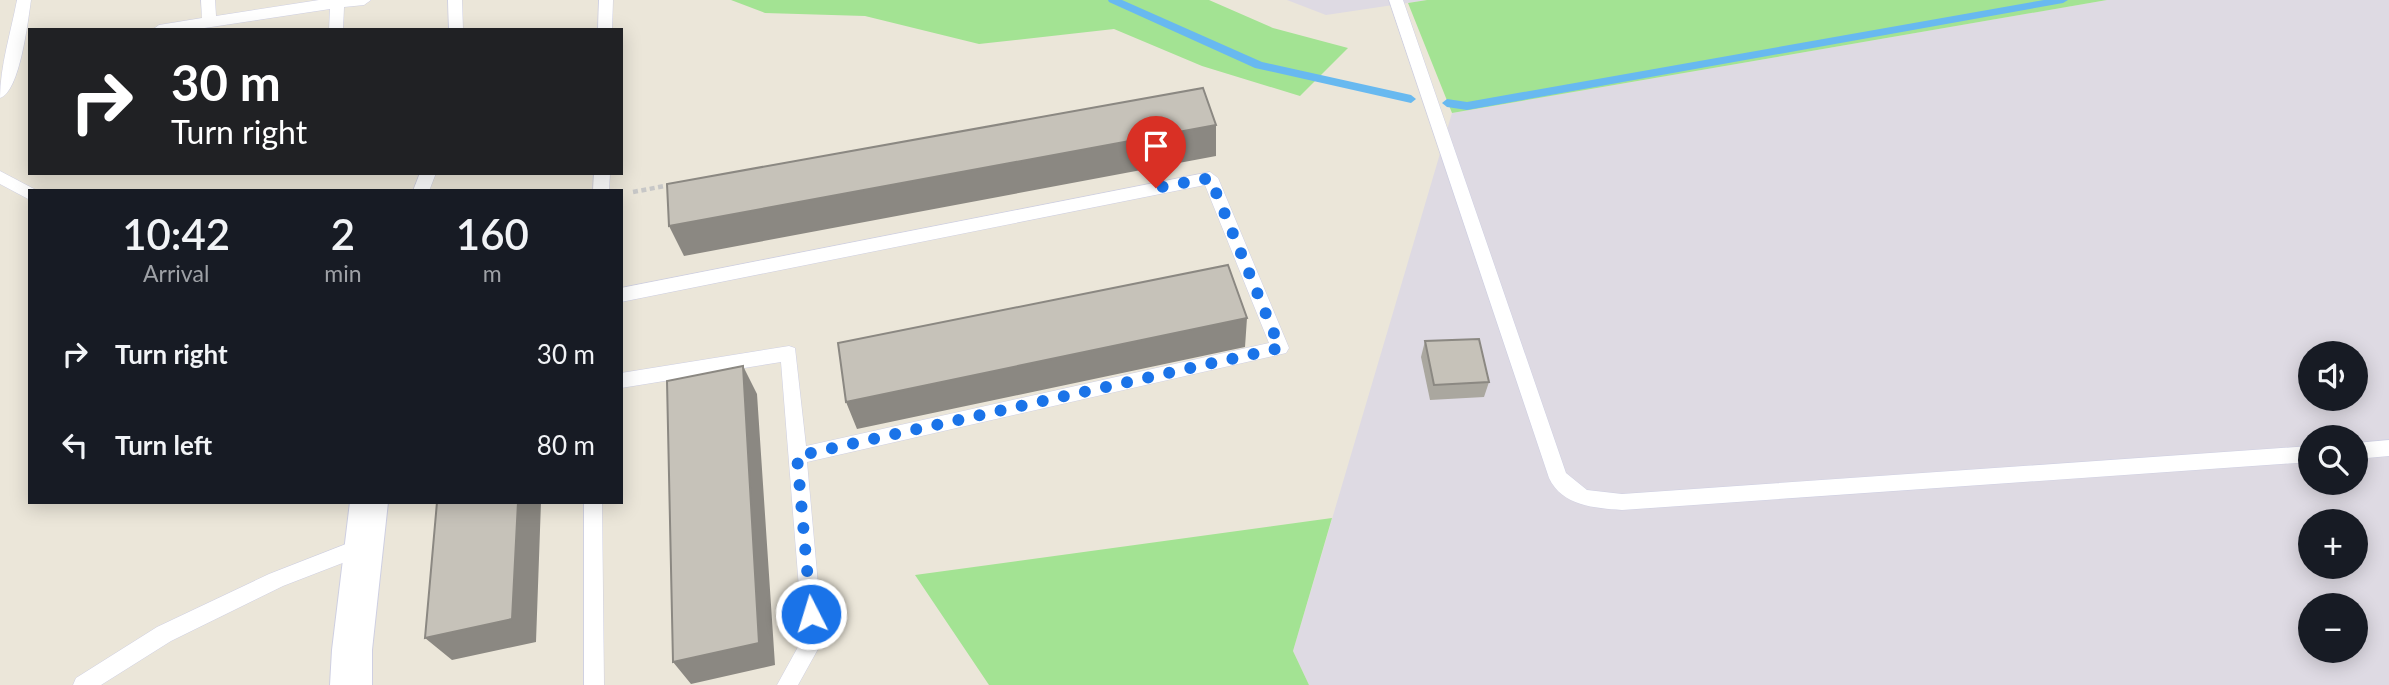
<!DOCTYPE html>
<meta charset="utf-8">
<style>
:root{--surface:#171b24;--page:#242831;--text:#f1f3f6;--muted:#9ea1a6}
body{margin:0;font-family:Lato,sans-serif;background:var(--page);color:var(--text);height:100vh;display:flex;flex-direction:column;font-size:26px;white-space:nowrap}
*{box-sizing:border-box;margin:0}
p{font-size:23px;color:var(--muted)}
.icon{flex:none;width:38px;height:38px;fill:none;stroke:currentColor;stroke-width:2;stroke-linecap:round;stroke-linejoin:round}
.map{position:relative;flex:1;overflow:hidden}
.drawer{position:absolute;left:28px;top:189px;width:595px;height:315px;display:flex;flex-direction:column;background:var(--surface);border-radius:0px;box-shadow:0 4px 18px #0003}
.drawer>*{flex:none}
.top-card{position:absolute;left:28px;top:28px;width:595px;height:147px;border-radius:0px;box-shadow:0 4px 18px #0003;background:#202124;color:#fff;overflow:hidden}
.fabs{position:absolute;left:2298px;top:341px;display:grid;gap:14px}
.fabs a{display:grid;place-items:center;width:70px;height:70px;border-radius:50%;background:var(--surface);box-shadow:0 4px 18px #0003;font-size:35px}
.pin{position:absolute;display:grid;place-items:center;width:60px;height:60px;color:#fff;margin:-72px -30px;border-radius:50% 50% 50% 0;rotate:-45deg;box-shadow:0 0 7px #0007}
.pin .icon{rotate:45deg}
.me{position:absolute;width:77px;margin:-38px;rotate:355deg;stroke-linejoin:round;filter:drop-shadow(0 0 5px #0008)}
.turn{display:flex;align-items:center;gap:24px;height:147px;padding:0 28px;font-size:32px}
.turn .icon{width:91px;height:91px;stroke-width:2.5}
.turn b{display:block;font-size:49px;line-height:60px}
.eta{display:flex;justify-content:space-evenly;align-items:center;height:119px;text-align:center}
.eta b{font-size:42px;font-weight:600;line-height:49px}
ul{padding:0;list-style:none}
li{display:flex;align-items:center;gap:21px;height:91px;padding:0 28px}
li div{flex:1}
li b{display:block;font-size:26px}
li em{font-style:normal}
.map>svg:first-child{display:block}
.industrial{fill:#dedae3;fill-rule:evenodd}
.green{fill:#a3e393}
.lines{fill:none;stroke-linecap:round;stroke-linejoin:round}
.stream{fill:#68b9f0;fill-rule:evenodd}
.service-casing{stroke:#cecfe2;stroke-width:1}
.minor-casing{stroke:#cecfe2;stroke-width:2}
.path{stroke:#c7c7c7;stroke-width:4.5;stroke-dasharray:5 3.5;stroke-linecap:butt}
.service{fill:#fff;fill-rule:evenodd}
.minor{fill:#fff;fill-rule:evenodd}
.wall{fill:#aaa79f}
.shaded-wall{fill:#8b8882}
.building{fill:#c6c2b9;stroke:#8b8882;stroke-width:2}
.route{stroke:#1a73e8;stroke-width:12;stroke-dasharray:0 21.6}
</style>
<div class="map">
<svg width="2389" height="685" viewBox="0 0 2389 685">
<rect width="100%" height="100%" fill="#ebe6d9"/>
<!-- industrial -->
<path class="industrial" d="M1287,0H1427L1326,15Z
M2107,0H2389V685H1309L1293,651L1452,113ZM2310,354H2356V399H2310ZM2310,438H2356V483H2310ZM2310,522H2356V567H2310ZM2310,606H2356V651H2310Z"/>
<!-- green -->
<path class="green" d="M731,0H1209L1273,28L1348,48L1300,96L1202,66L1114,29L979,44L865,16L765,13Z
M1427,0H2107L1452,113L1408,3Z
M1332,518L1293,651L1309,685H989L915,575Z"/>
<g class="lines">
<!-- stream -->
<path class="stream" d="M1108,0H1122L1262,62L1411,95L1416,99L1411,103L1255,68L1109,2Z
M2044,0H2068L2063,3L1467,110L1447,107L1442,103L1447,99L1467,102Z"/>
<defs>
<path id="service" d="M17,0H31C28,20 20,92 0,98C0,66 11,32 17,0Z
M201,0H215L216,16L319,0H371L364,5L344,7L343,30H329L330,9L191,30H152L159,25L202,18Z
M448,0H462L463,30H449Z
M599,0H613L612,30H598Z
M1389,0H1403L1566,473L1587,490L1622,494L2310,446V462L1622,510C1595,508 1562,506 1549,478Z
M0,171L36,190L30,191V200L0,184Z
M1210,172L1218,178L1289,348L1286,353L807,462L823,640L798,685H777L803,638L781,362L621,388V373L789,346L795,348L806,446L1269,343L1205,185L621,302V288Z
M420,173H436L429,191H413Z
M594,173H610L609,191H593Z
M2389,440V456L2356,459V443Z
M584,502H602L604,685H584Z
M364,537L371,540L374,546L371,552L283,586L171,641L101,685H73L76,678L157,627L269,574Z"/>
<path id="minor" d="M350,502H388L372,650V685H330L332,650Z"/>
</defs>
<!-- service casing -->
<use href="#service" class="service-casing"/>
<!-- minor casing -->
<use href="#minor" class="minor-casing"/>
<!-- path -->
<path class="path" d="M633,192L670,185"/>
<!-- service -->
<use href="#service" class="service"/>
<!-- minor -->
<use href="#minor" class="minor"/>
</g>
<!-- wall -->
<path class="wall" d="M1425,341L1489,382L1484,397L1430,400L1421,357Z"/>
<!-- shaded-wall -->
<path class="shaded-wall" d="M1216,125V156L684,256L669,226Z
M1247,318L1245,347L857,429L846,402Z
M743,366L757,394L775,665L691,684L673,662Z
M518,502H541L536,642L452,660L425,638Z"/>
<!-- building -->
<path class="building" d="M1203,88L1216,125L669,226L667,184Z
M1228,265L1247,318L846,402L838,343Z
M1479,339L1489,382L1434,385L1425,341Z
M743,366L759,643L673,662L667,381Z
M437,502H518L512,619L425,638Z"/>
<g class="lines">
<!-- route -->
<path class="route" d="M811,614L797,456L1280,348L1210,178L1156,188"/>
</g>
</svg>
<div class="fabs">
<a><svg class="icon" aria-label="sound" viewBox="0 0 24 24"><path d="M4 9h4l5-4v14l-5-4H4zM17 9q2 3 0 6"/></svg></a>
<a><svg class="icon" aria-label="search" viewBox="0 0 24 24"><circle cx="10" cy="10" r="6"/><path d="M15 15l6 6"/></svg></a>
<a>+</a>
<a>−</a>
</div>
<div class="pin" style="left:1156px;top:188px;background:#d93025"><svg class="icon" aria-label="arrive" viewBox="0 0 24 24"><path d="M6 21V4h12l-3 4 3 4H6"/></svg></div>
<svg class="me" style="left:811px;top:614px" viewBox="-20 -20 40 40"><circle r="17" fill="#1a73e8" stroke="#fff" stroke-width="3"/><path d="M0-11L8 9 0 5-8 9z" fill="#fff"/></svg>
<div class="top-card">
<div class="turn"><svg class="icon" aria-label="right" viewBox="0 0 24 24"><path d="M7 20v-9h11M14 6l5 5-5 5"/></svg><div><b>30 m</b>Turn right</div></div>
</div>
<section class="drawer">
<div class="eta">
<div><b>10:42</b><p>Arrival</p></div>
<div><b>2</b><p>min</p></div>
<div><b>160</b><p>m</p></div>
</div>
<ul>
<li><svg class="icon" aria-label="right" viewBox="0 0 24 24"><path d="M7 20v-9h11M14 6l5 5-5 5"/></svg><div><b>Turn right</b></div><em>30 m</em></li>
<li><svg class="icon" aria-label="left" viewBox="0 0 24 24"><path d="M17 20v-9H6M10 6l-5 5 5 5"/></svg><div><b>Turn left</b></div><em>80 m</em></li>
</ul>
</section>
</div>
